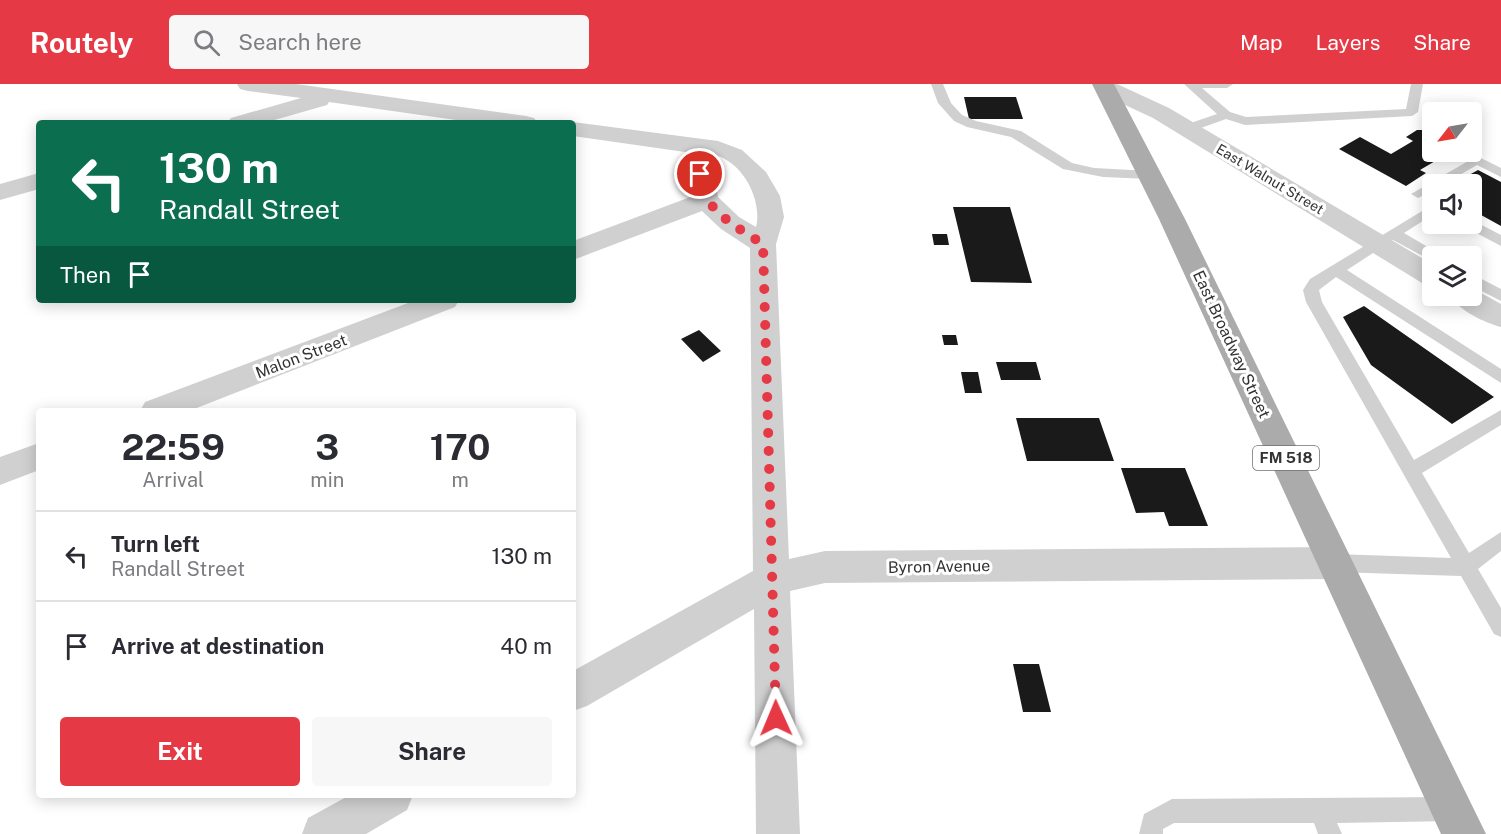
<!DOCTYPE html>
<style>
:root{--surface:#fff;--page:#f7f7f7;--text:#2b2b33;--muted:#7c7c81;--line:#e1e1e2;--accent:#e63946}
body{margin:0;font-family:"Public Sans",sans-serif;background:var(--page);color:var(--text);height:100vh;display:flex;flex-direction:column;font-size:22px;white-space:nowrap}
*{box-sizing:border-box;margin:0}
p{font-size:20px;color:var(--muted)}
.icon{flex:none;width:33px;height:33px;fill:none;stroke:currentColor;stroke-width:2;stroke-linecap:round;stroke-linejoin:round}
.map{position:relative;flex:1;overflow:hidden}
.details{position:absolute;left:36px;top:324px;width:540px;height:390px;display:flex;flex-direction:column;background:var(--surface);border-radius:6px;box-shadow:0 3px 15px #0003}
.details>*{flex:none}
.hud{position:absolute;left:36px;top:36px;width:540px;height:183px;border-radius:6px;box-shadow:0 3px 15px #0003;background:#0b6e4f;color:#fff;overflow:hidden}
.needle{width:39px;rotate:239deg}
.controls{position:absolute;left:1422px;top:18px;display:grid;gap:12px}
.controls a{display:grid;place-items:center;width:60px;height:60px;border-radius:6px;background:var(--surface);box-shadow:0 3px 15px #0003;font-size:30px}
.pin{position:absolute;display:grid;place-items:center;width:51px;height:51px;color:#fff;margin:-26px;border:3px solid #fff;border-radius:50%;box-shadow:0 2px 6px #0007}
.me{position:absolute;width:66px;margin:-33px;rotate:359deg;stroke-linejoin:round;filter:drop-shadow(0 0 4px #0008)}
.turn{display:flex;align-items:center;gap:21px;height:126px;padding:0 24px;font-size:27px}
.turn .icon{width:78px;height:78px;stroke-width:2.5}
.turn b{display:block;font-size:42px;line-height:51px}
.then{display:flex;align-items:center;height:57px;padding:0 24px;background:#0003;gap:12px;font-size:22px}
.eta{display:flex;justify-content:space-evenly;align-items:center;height:102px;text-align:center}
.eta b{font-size:36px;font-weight:700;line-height:42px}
.cta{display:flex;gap:12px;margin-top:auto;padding:12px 24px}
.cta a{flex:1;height:69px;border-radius:6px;background:var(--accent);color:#fff;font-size:24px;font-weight:700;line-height:69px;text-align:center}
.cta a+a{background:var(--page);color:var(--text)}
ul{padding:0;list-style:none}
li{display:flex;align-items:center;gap:18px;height:90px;padding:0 24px;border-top:2px solid var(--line)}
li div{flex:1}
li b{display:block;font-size:22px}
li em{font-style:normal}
header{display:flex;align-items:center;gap:36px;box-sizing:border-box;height:84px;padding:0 30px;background:var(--accent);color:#fff}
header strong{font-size:28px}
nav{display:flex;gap:33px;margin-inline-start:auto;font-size:21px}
.search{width:420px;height:54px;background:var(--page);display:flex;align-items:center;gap:15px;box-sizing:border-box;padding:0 21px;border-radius:6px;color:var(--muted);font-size:22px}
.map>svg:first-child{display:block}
.building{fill:#1a1a1a}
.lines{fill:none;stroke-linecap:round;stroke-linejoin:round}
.service{fill:#d0d0d0;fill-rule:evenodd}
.minor{fill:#d0d0d0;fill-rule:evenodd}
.tertiary{fill:#d0d0d0;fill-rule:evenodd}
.primary{fill:#ababab;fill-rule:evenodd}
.route{stroke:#e63946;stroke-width:10;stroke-dasharray:0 18}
.labels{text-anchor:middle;stroke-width:6;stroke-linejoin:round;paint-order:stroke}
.far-street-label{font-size:14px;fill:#333;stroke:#fff}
.shield{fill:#fff;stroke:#707070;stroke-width:1.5}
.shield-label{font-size:15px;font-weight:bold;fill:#333}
.street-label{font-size:16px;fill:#333;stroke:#fff}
</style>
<header>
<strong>Routely</strong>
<div class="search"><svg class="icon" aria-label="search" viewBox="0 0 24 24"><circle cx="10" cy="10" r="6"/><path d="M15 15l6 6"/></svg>Search here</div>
<nav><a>Map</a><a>Layers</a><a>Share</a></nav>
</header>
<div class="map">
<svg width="1501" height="750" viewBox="0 0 1501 750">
<rect width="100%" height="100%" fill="#fff"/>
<!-- building -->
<path class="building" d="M964,13H1016L1023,35H969Z
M1417,46H1427L1432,48V68H1467L1450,77L1442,73L1420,86L1426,89L1406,102L1339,65L1360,53L1391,70L1413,57L1406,53Z
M1478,86L1501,98V142L1472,126V100H1453Z
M953,123H1010L1032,199L971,198Z
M932,150H947L949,161H934Z
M1364,222L1494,313L1452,340L1371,281L1343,233Z
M699,246L721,267L703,278L681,255Z
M942,251H956L958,261H944Z
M996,278H1036L1041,296H1001Z
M961,288H978L982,309H965Z
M1016,334H1099L1114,377H1027Z
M1121,384H1185L1208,442H1169L1164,428L1136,429Z
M1013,580H1039L1051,628H1023Z"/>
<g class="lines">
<!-- service -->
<path class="service" d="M931,0H943L951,19L962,31L976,37L1021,47L1072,79L1094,84L1150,87L1157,91L1150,95L1103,93L1063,85L1011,53L967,43L954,37L938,19Z
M1184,0H1233L1227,4H1202L1230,28L1246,33L1406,25L1411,0H1423L1418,28L1412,32L1245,41L1226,35L1187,49L1181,45L1182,42L1217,30Z
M1477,72L1501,84V93L1477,81L1444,100H1432V107L1418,114L1411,110Z
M1432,121V131L1404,149L1438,169L1440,172H1432V177L1428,175L1393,156L1347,186L1501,285V299L1336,193L1319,206L1322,218L1414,376L1501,326V341L1422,389L1469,469L1501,448V467L1478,485L1501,524V553L1494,550L1461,492L1335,488L1328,485L1325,479L1328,473L1335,470L1451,474L1306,218L1303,206L1310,195Z
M1472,136L1501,151V162L1465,143L1463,140H1472Z
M1472,190L1501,205V217L1472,202Z
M1452,713L1460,717L1464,725L1460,733L1452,737L1337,739L1342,750H1318L1314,739H1174L1163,745V750H1139L1144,730L1172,715Z"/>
<!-- minor -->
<path class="minor" d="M237,0H296L526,32L534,34L538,39H477L329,18L327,21L264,39H227L231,34L301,14L248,7L240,5Z
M573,38L718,57L742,66L766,88L780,112L784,133L776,160L789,475L825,467L1335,463L1348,468L1353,479L1348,490L1335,495L825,499L790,507L800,750H756L754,525L587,622L573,627V587L753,487L750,164L721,145L702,127L573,176V157L693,112L685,68L573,52V39H569ZM710,70C741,74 763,115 756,143L739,133L718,113Z
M39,89V105L0,116V100Z
M416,216H459L455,223L189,327H140L145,318Z
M39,359V386L0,401V373Z
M350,711H413L407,726L366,750H302L308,734Z"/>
<!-- tertiary -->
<path class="tertiary" d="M1096,0H1117L1169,24L1432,180V201L1422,199L1153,34L1097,8L1094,3Z
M1472,204L1501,220V243C1485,239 1458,226 1451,212H1472Z"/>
<!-- primary -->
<path class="primary" d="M1092,0H1114L1185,135L1486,750H1441L1159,135Z"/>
</g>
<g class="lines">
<!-- route -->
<path class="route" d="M700,90L706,116L730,139L763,160L776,634"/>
</g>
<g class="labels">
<!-- far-street labels -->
<g class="far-street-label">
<text transform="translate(1270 95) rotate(31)" y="5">East Walnut Street</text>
</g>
<!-- shield labels -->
<rect class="shield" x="1253" y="362" width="66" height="24" rx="4.5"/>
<g class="shield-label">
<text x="1286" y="379">FM 518</text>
</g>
<!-- street labels -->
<g class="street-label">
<text transform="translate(1232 260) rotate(65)" y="6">East Broadway Street</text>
<text transform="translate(301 272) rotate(-21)" y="6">Malon Street</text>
<text transform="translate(939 482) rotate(-1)" y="6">Byron Avenue</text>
</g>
</g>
</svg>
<div class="controls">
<a><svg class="needle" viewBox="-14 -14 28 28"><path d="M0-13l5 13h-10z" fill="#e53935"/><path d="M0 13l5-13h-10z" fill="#7c7c81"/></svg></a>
<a><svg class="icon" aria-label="sound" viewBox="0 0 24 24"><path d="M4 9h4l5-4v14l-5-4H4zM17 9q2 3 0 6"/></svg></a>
<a><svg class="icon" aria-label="layers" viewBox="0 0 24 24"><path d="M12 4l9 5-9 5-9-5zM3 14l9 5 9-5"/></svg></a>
</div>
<div class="pin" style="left:700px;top:90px;background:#d93025"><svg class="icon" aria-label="arrive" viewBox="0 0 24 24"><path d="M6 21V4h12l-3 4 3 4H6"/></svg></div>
<svg class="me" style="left:776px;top:634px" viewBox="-20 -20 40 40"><path d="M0-17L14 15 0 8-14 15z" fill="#e63946" stroke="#fff" stroke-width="4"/></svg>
<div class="hud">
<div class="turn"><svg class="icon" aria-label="left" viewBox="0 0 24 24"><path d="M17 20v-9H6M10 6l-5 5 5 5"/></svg><div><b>130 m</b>Randall Street</div></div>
<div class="then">Then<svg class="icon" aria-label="arrive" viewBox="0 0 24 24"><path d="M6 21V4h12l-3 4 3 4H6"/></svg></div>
</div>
<section class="details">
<div class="eta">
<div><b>22:59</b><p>Arrival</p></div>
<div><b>3</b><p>min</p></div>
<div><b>170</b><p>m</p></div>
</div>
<ul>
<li><svg class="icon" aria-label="left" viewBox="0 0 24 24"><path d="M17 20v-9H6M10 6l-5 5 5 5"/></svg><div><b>Turn left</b><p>Randall Street</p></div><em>130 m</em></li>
<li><svg class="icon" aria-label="arrive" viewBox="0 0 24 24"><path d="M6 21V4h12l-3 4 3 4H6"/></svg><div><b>Arrive at destination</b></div><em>40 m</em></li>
</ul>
<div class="cta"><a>Exit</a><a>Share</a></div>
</section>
</div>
